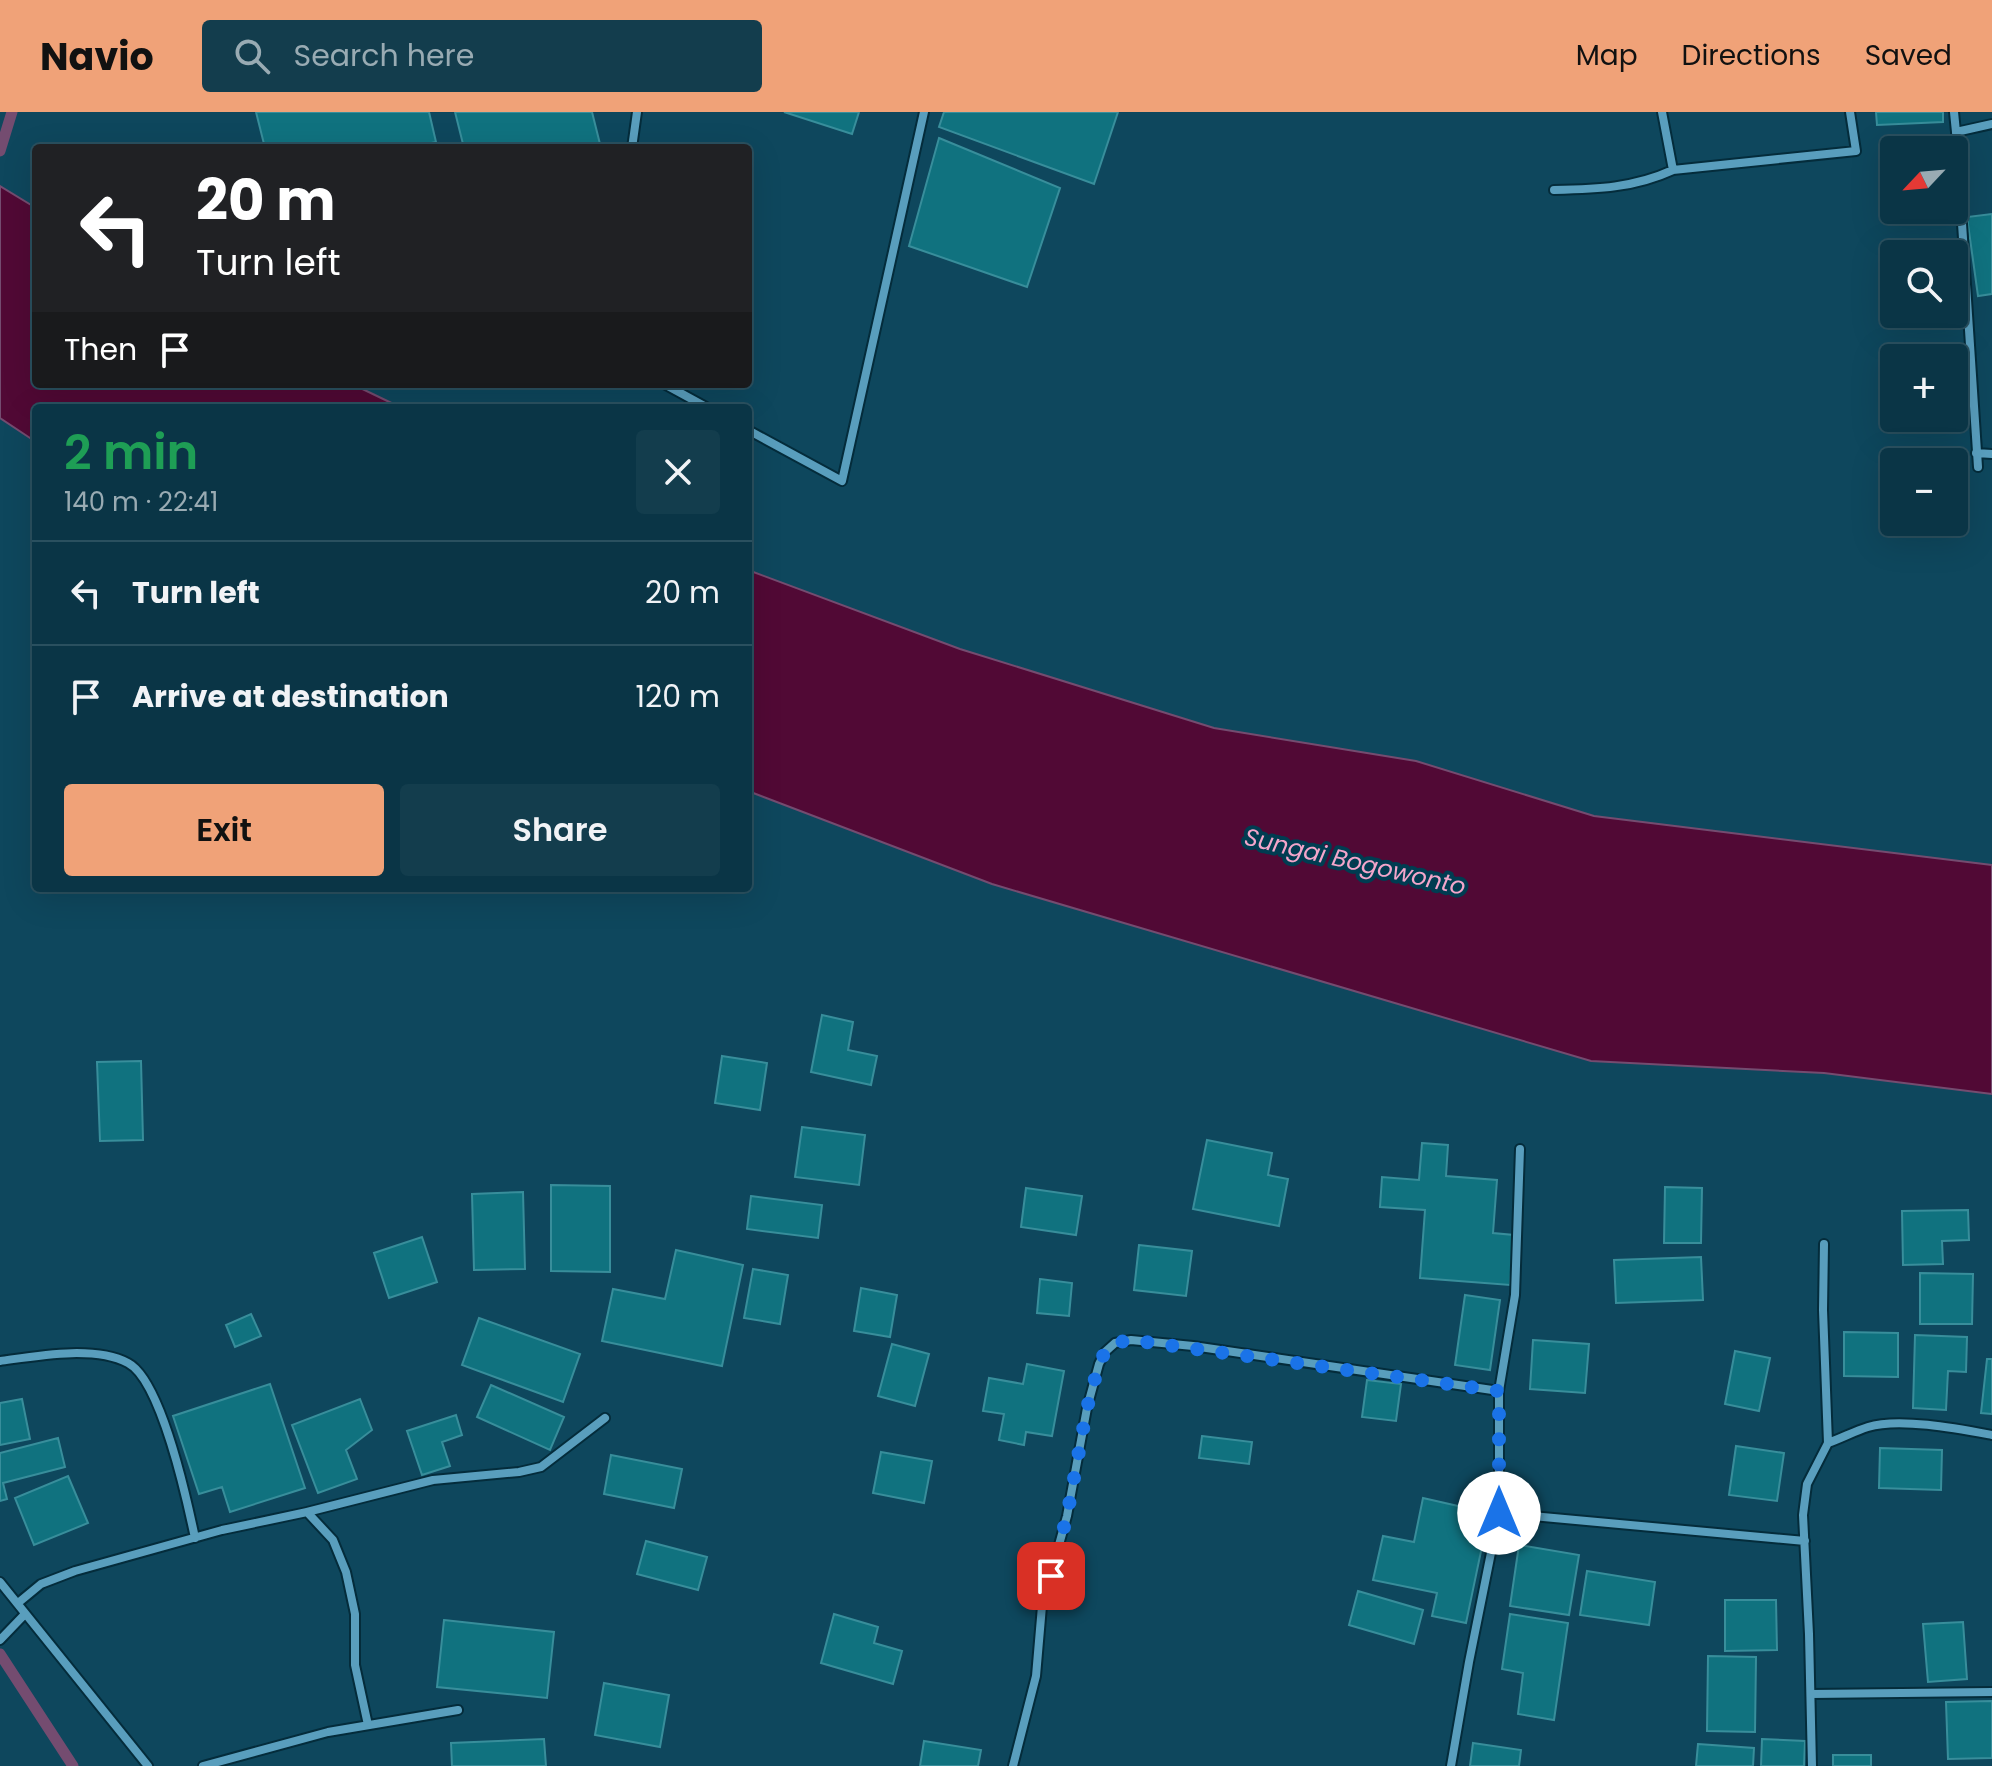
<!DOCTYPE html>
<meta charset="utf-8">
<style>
:root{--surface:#0a3546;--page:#133d4d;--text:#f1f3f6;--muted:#99abb3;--line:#2a505f;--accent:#f0a278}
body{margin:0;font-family:Poppins,sans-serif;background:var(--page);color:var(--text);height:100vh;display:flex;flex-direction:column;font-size:30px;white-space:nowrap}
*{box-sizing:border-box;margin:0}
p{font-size:26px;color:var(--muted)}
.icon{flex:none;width:44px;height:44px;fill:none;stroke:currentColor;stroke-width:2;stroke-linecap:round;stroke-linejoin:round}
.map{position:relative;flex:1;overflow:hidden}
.side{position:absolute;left:32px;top:292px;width:720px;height:488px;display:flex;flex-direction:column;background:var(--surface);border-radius:8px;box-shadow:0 8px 32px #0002,0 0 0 2px var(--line)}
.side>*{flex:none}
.top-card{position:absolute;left:32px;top:32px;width:720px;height:244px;border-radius:8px;box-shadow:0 8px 32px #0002,0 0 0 2px var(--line);background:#202124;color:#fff;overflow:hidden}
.needle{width:52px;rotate:244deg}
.controls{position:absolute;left:1880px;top:24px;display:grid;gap:16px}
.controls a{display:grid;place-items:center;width:88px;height:88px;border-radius:8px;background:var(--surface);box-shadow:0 8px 32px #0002,0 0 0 2px var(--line);font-size:40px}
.pin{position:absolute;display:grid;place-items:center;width:68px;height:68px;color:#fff;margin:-34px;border-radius:16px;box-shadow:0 4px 12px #0006}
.me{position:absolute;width:88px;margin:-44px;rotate:0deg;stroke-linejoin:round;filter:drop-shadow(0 0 6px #0008)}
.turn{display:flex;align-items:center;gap:28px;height:168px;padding:0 32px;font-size:36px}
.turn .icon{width:104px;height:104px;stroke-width:2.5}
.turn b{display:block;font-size:56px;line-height:68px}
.then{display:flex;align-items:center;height:76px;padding:0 32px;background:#0003;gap:16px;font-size:30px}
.round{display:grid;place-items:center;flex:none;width:84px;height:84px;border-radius:8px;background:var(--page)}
.headline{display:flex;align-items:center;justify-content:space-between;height:136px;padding:0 32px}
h1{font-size:48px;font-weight:600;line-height:60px;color:#1e9e55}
.action{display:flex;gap:16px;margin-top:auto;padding:16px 32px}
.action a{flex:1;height:92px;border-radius:8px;background:var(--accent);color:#111;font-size:32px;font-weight:600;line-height:92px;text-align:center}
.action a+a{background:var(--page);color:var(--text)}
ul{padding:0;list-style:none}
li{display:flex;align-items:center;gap:24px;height:104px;padding:0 32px;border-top:2px solid var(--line)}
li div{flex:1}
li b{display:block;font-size:30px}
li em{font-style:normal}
header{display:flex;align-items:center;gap:48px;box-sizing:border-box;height:112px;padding:0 40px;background:var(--accent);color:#111}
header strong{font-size:38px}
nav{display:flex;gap:44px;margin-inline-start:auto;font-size:28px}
.search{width:560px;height:72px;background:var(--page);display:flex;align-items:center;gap:20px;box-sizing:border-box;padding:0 28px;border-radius:8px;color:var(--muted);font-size:30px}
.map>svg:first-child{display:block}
.water{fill:#510935;stroke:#744c70;stroke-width:2}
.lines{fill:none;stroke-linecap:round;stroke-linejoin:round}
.stream{stroke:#744c70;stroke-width:11}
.building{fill:#10727f;stroke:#388e9b;stroke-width:2}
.minor-casing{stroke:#042c3b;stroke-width:12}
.minor{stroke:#599ebd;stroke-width:8}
.route{stroke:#1a73e8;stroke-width:14;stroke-dasharray:0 25.2}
.labels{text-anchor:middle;stroke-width:8;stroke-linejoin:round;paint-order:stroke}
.water-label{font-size:24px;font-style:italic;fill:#f3a6cb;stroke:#003c51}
</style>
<header>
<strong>Navio</strong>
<div class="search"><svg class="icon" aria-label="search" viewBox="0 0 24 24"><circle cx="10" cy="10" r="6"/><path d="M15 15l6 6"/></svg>Search here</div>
<nav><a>Map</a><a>Directions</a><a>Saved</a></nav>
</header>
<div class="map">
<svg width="1992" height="1654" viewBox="0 0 1992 1654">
<rect width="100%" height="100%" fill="#0e475d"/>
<!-- water -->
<path class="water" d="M0,74L36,96V272H352L402,296H36V330L0,306Z
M748,458L960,537L1214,616L1416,649L1594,704L1992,753V982L1824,961L1591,949L992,772L748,679Z"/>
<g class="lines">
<!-- stream -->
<path class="stream" d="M0,39L12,0
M0,1542L73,1654"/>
</g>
<!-- building -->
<path class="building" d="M256,0H429L436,30L408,36H265Z
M455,0H592L601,36H464Z
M784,0H859L852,22Z
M944,0H1118L1094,72L939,15Z
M1876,0H1943V10L1877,13Z
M939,26L1060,76L1027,175L909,134Z
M1992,102V182L1978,184L1967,105Z
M822,903L853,910L848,938L877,944L871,973L811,960Z
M722,944L767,951L760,998L715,991Z
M141,949L143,1028L100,1029L97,950Z
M802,1015L865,1023L859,1073L795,1065Z
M1207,1028L1272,1041L1268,1063L1288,1067L1279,1114L1193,1097Z
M1422,1031L1448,1033L1446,1064L1497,1068L1493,1121L1514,1123L1510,1173L1420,1166L1425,1098L1380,1095L1382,1065L1419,1068Z
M551,1073L610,1074V1160L551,1159Z
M1665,1075L1702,1076L1701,1131H1664Z
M1026,1076L1082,1084L1076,1123L1021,1115Z
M523,1080L525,1157L474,1158L472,1082Z
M751,1084L822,1093L818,1126L747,1117Z
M1968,1098L1969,1128L1942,1129L1943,1152L1903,1153L1902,1099Z
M422,1125L437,1170L389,1186L374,1141Z
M1139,1133L1192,1139L1186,1184L1134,1178Z
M676,1138L743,1153L722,1254L602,1229L613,1177L665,1187Z
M1701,1145L1703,1188L1616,1191L1614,1148Z
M753,1157L788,1163L780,1212L744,1206Z
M1920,1161L1973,1162L1972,1212H1920Z
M1040,1167L1072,1171L1069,1204L1037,1201Z
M861,1176L897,1183L890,1225L854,1219Z
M1465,1183L1500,1188L1490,1258L1455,1253Z
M251,1202L261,1224L235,1235L226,1213Z
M479,1206L580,1242L563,1290L462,1253Z
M1844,1220L1898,1221V1265L1844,1264Z
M1915,1223L1967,1225L1966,1260L1948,1259L1946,1298L1913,1296Z
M1533,1228L1589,1232L1585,1281L1530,1277Z
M892,1232L929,1242L915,1294L878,1284Z
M1735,1239L1770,1246L1759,1299L1725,1292Z
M1987,1247H1992V1302L1981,1301Z
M1027,1252L1064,1259L1052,1324L1026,1320L1024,1333L999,1328L1004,1302L983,1299L989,1266L1023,1272Z
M1367,1268L1401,1272L1396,1309L1362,1305Z
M270,1272L305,1376L230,1400L222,1375L199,1382L173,1304Z
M491,1273L564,1305L550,1338L477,1305Z
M22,1287L30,1327L0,1333V1291Z
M360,1287L372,1318L346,1338L357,1367L318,1381L292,1313Z
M456,1303L462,1323L442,1330L450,1354L422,1363L407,1319Z
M1202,1324L1252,1330L1249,1352L1199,1346Z
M58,1326L65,1355L3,1371L7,1387L0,1389V1341Z
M1736,1334L1784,1341L1777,1389L1729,1383Z
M1880,1336L1942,1338L1941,1378L1879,1376Z
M881,1340L932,1349L924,1391L873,1381Z
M611,1343L682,1357L674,1396L604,1382Z
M68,1364L88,1411L34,1433L15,1386Z
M1423,1386L1489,1401L1466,1511L1432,1504L1437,1481L1373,1468L1383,1424L1414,1430Z
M646,1429L707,1445L698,1478L637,1462Z
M1519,1433L1579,1443L1569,1503L1510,1494Z
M1587,1459L1655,1470L1649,1513L1580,1503Z
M1358,1479L1423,1498L1414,1532L1349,1513Z
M1725,1488H1776L1777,1538L1725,1539Z
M834,1502L878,1515L874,1531L902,1539L893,1572L821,1551Z
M1510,1502L1568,1511L1554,1608L1518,1602L1523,1561L1502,1557Z
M444,1508L554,1520L547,1586L437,1575Z
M1963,1510L1967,1567L1928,1570L1923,1512Z
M1708,1544L1756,1545L1755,1620L1707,1619Z
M604,1571L669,1583L660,1635L595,1623Z
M1992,1589V1646L1948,1647L1946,1590Z
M544,1627L546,1654H452L451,1631Z
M1762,1627L1805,1629L1804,1654H1761Z
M924,1629L981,1638L978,1654H920Z
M1473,1631L1521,1638L1519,1654H1470Z
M1698,1632L1754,1636L1753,1654H1696Z
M1833,1643H1871V1654H1833Z"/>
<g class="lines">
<defs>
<path id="minor" d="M1954,0L1956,20L1992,12
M1956,20L1978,355
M632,36L637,0
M1673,58L1856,39L1850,0
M1554,78C1597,77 1634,76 1673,58L1662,0
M664,272L708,296
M748,318L842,369L924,0
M1976,341L1992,342
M1824,1132L1823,1198L1828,1331
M0,1249C36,1244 94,1233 128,1251C161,1268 187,1388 195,1426
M307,1400L333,1428L346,1460L355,1502V1553L368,1613
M1499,1401L1805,1429
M0,1470L148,1654
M18,1491L41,1472L75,1459L222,1418L307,1400L433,1368L519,1360L541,1355L605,1306
M0,1528L25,1502
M1811,1582L1992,1580
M203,1654L328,1620L458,1598
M1013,1654L1036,1564L1042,1494L1067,1404L1087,1296L1099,1252L1105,1240L1115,1231L1131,1228L1193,1234L1499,1279
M1451,1654L1469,1550L1499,1401V1279L1515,1183L1520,1037
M1812,1654L1809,1522L1803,1403L1807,1372L1828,1331C1842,1326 1855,1319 1868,1315C1899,1305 1960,1317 1992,1323"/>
</defs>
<!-- minor casing -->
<use href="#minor" class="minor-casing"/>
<!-- minor -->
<use href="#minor" class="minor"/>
</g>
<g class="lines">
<!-- route -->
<path class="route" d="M1051,1464L1067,1404L1087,1296L1099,1252L1105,1240L1115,1231L1131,1228L1499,1279V1401"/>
</g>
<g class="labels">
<!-- water labels -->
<g class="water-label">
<text transform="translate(1355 750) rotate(13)" y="8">Sungai Bogowonto</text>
</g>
</g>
</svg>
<div class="controls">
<a><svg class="needle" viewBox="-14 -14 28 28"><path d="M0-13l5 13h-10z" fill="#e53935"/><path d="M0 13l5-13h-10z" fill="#99abb3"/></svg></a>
<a><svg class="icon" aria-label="search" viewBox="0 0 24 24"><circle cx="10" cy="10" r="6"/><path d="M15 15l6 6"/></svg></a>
<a>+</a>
<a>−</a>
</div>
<div class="pin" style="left:1051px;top:1464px;background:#d93025"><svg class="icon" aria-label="arrive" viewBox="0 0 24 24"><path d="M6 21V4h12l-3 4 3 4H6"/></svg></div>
<svg class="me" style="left:1499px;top:1401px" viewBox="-20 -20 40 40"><circle r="19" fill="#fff"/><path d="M0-13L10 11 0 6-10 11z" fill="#1a73e8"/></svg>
<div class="top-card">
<div class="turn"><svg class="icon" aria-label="left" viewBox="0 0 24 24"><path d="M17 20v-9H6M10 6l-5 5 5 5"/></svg><div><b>20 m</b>Turn left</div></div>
<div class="then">Then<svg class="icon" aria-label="arrive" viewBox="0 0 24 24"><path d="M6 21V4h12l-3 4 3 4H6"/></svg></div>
</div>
<section class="side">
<div class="headline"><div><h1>2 min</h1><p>140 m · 22:41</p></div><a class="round"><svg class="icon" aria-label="close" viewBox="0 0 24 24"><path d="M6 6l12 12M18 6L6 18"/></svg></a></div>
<ul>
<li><svg class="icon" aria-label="left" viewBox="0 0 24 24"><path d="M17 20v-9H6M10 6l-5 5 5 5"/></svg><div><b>Turn left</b></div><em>20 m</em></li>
<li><svg class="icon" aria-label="arrive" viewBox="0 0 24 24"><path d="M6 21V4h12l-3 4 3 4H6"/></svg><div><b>Arrive at destination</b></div><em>120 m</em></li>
</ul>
<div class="action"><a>Exit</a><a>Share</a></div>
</section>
</div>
